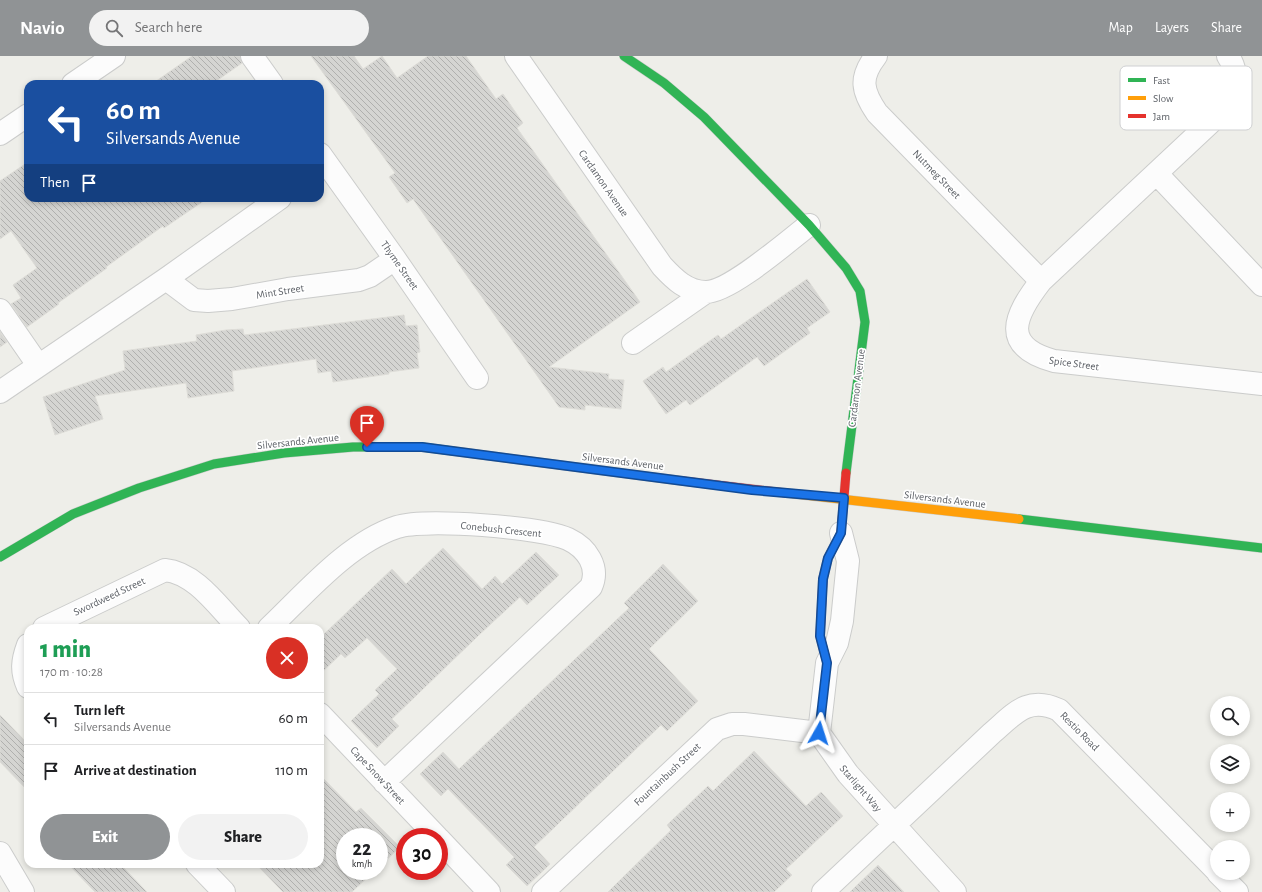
<!DOCTYPE html>
<meta charset="utf-8">
<style>
:root{--surface:#fff;--page:#f2f2f2;--text:#202124;--muted:#757577;--line:#e0e0e0;--accent:#909395}
body{margin:0;font-family:"Alegreya Sans",sans-serif;background:var(--page);color:var(--text);height:100vh;display:flex;flex-direction:column;font-size:15px;white-space:nowrap}
*{box-sizing:border-box;margin:0}
p{font-size:13px;color:var(--muted)}
.icon{flex:none;width:22px;height:22px;fill:none;stroke:currentColor;stroke-width:2;stroke-linecap:round;stroke-linejoin:round}
.map{position:relative;flex:1;overflow:hidden}
.sheet{position:absolute;left:24px;top:568px;width:300px;height:244px;display:flex;flex-direction:column;background:var(--surface);border-radius:12px;box-shadow:0 2px 6px #0003}
.sheet>*{flex:none}
.top-card{position:absolute;left:24px;top:24px;width:300px;height:122px;border-radius:12px;box-shadow:0 2px 6px #0003;background:#1a4fa0;color:#fff;overflow:hidden}
.buttons{position:absolute;left:1210px;top:640px;display:grid;gap:8px}
.buttons a{display:grid;place-items:center;width:40px;height:40px;border-radius:50%;background:var(--surface);box-shadow:0 2px 6px #0003;font-size:20px}
.speed{position:absolute;left:336px;top:772px;display:flex;gap:8px;font-size:20px;font-weight:700;text-align:center}
.speed>*{display:grid;place-content:center;width:52px;height:52px;border-radius:50%;background:var(--surface);box-shadow:0 2px 6px #0003;line-height:1}
.speed small{font-size:10px;font-weight:400}
.speed .limit{border:6px solid #d22;background:#fff;color:#111}
.pin{position:absolute;display:grid;place-items:center;width:34px;height:34px;color:#fff;margin:-41px -17px;border-radius:50% 50% 50% 0;rotate:-45deg;box-shadow:0 0 4px #0007}
.pin .icon{rotate:45deg}
.me{position:absolute;width:44px;margin:-22px;rotate:6deg;stroke-linejoin:round;filter:drop-shadow(0 0 3px #0008)}
.turn{display:flex;align-items:center;gap:14px;height:84px;padding:0 16px;font-size:18px}
.turn .icon{width:52px;height:52px;stroke-width:2.5}
.turn b{display:block;font-size:28px;line-height:34px}
.then{display:flex;align-items:center;height:38px;padding:0 16px;background:#0003;gap:8px;font-size:15px}
.round{display:grid;place-items:center;flex:none;width:42px;height:42px;border-radius:21px;background:var(--page)}
.summary{display:flex;align-items:center;justify-content:space-between;height:68px;padding:0 16px}
h1{font-size:24px;font-weight:800;line-height:30px;color:#1e9e55}
.cta{display:flex;gap:8px;margin-top:auto;padding:8px 16px}
.cta a{flex:1;height:46px;border-radius:24px;background:var(--accent);color:#fff;font-size:16px;font-weight:800;line-height:46px;text-align:center}
.cta a+a{background:var(--page);color:var(--text)}
ul{padding:0;list-style:none}
li{display:flex;align-items:center;gap:12px;height:52px;padding:0 16px;border-top:1px solid var(--line)}
li div{flex:1}
li b{display:block;font-size:15px}
li em{font-style:normal}
header{display:flex;align-items:center;gap:24px;box-sizing:border-box;height:56px;padding:0 20px;background:var(--accent);color:#fff}
header strong{font-size:19px}
nav{display:flex;gap:22px;margin-inline-start:auto;font-size:14px}
.search{width:280px;height:36px;background:var(--page);display:flex;align-items:center;gap:10px;box-sizing:border-box;padding:0 14px;border-radius:22px;color:var(--muted);font-size:15px}
.map>svg:first-child{display:block}
.building{fill:url(#building-back-hatch);stroke:#deddd8}
.lines{fill:none;stroke-linecap:round;stroke-linejoin:round}
.street-casing{stroke:#cbcccb;stroke-width:24}
.fast-casing{stroke:#cacbca;stroke-width:10}
.slow-casing{stroke:#cacbca;stroke-width:10}
.jam-casing{stroke:#cacbca;stroke-width:10}
.street{stroke:#fcfcfc;stroke-width:22}
.fast{stroke:#30b455;stroke-width:9}
.slow{stroke:#ff9f0a;stroke-width:9}
.jam{stroke:#e5322d;stroke-width:9}
.route-casing{stroke:#114b97;stroke-width:10}
.route{stroke:#1a73e8;stroke-width:7}
.labels{text-anchor:middle;stroke-width:3.5;stroke-linejoin:round;paint-order:stroke}
.street-label{font-size:11px;fill:#5e6268;stroke:#fff}
.key{fill:#fff;stroke:#cfd0d2;stroke-width:1}
.key-label{font-size:11px;fill:#5e6268}
</style>
<header>
<strong>Navio</strong>
<div class="search"><svg class="icon" aria-label="search" viewBox="0 0 24 24"><circle cx="10" cy="10" r="6"/><path d="M15 15l6 6"/></svg>Search here</div>
<nav><a>Map</a><a>Layers</a><a>Share</a></nav>
</header>
<div class="map">
<svg width="1262" height="836" viewBox="0 0 1262 836">
<defs>
<pattern id="building-back-hatch" width="6" height="6" patternUnits="userSpaceOnUse"><rect width="6" height="6" fill="#d5d5d2"/><path d="M-1 5l2 2M0 0l6 6M5-1l2 2" fill="none" stroke="#b0b0ae"/></pattern>
</defs>
<rect width="100%" height="100%" fill="#eeeee9"/>
<!-- building -->
<path class="building" d="M192,0H240L242,7L212,28H152Z
M311,0H354L363,13L382,0L397,22L428,0H466L496,43L503,38L523,67L517,72L640,246L549,311L609,318L608,323L624,324L621,353L585,349V354L559,351L413,143L407,147L389,121L395,117Z
M28,106V142H208L164,172L163,170L106,211L107,212L58,247L59,248L27,271L11,248L21,242L13,229L37,212L11,175L0,183V125Z
M807,223L830,256L807,272L810,277L764,310L757,301L690,349L686,344L666,358L643,325L663,311L666,316L718,279L721,283Z
M404,259L406,270L417,269L420,296L417,297L419,312L389,316V318L333,326L331,315L318,317L316,303L232,315L234,335L188,342L186,327L95,340L103,363L55,379L43,341L125,314L123,295L197,285L196,279L226,274L243,273L244,279Z
M0,276L7,286L0,291Z
M443,492L482,533L495,520L502,528L536,496L559,519L527,549L520,541L479,579L392,663L399,670L377,692L351,665L379,638L375,634L397,613L367,582L345,602L341,598L320,618V582L392,513L406,528Z
M663,508L698,545L649,593L698,645L667,675L661,669L534,791L550,808L527,830L506,809L514,801L448,733L441,740L420,718L443,696L459,713L629,552L624,547Z
M0,659L28,688V735L0,706Z
M754,695L806,750L821,736L843,760L786,813L792,819L774,836H608L671,774L667,769L708,730L713,735Z
M320,719L356,756L361,752L400,791L379,811V781H345V815H374L352,836H283L256,808H320Z
M68,808H120L147,836H95Z
M878,809L904,836H850Z"/>
<g class="lines">
<defs>
<path id="street" d="M252,0L272,28
M516,0L662,210C674,223 687,236 706,236C730,236 788,185 809,169
M876,0C859,22 862,35 877,57L1041,225
M1228,0C1239,16 1236,34 1228,50L1041,225C1014,260 1000,290 1054,305L1262,328
M73,28L114,0
M0,78L28,59
M320,98L395,203L477,322
M1157,118L1262,229
M166,223L194,244L208,245L232,243L288,233L359,224L370,220L395,203
M0,254L38,309
M633,287L706,236
M0,336L166,223L280,142
M841,477L848,505L842,565L837,587L827,607L819,677L848,718L955,836
M44,572L165,514C196,517 219,552 239,572
M269,572C306,537 348,487 397,471C424,462 542,471 568,483C587,492 600,511 591,531L384,726
M28,589C22,605 21,615 28,631
M320,658L437,781
M439,783L489,836
M0,797L23,836
M197,808L224,836
M1218,817L1237,836
M543,836L717,673L732,668H744L819,677
M823,836L992,677C1014,658 1028,639 1059,654L1217,815"/>
<path id="fast" d="M624,0L664,27L704,61L809,169L846,212L860,235L865,266L846,417
M1019,463L1262,492
M0,501L73,458L139,432L214,408L284,397L353,391H422L453,395"/>
<path id="slow" d="M453,395L683,425
M786,437L1019,463"/>
<path id="jam" d="M683,425L786,437
M827,607L820,580L823,523L828,502L841,477L846,417"/>
</defs>
<!-- street casing -->
<use href="#street" class="street-casing"/>
<!-- fast casing -->
<use href="#fast" class="fast-casing"/>
<!-- slow casing -->
<use href="#slow" class="slow-casing"/>
<!-- jam casing -->
<use href="#jam" class="jam-casing"/>
<!-- street -->
<use href="#street" class="street"/>
<!-- fast -->
<use href="#fast" class="fast"/>
<!-- slow -->
<use href="#slow" class="slow"/>
<!-- jam -->
<use href="#jam" class="jam"/>
</g>
<g class="lines">
<defs>
<path id="route" d="M367,391H422L752,434L844,442L841,477L828,502L823,523L820,580L827,607L819,677"/>
</defs>
<!-- route casing -->
<use href="#route" class="route-casing"/>
<!-- route -->
<use href="#route" class="route"/>
</g>
<g class="labels">
<!-- street labels -->
<g class="street-label">
<text transform="translate(937 118) rotate(46)" y="4">Nutmeg Street</text>
<text transform="translate(604 127) rotate(55)" y="4">Cardamon Avenue</text>
<text transform="translate(400 209) rotate(55)" y="4">Thyme Street</text>
<text transform="translate(280 235) rotate(-9)" y="4">Mint Street</text>
<text transform="translate(1074 307) rotate(8)" y="4">Spice Street</text>
<text transform="translate(856 332) rotate(-83)" y="4">Cardamon Avenue</text>
<text transform="translate(298 385) rotate(-6)" y="4">Silversands Avenue</text>
<text transform="translate(623 405) rotate(7)" y="4">Silversands Avenue</text>
<text transform="translate(945 443) rotate(7)" y="4">Silversands Avenue</text>
<text transform="translate(501 473) rotate(6)" y="4">Conebush Crescent</text>
<text transform="translate(109 540) rotate(-25)" y="4">Swordweed Street</text>
<text transform="translate(1080 675) rotate(45)" y="4">Restio Road</text>
<text transform="translate(667 718) rotate(-43)" y="4">Fountainbush Street</text>
<text transform="translate(378 719) rotate(47)" y="4">Cape Snow Street</text>
<text transform="translate(861 732) rotate(49)" y="4">Starlight Way</text>
</g>
</g>
<!-- legend -->
<rect x="1120" y="10" width="132" height="64" rx="6" class="key"/>
<rect x="1128" y="22" width="18" height="4" fill="#30b455"/>
<rect x="1128" y="40" width="18" height="4" fill="#ff9f0a"/>
<rect x="1128" y="58" width="18" height="4" fill="#e5322d"/>
<g class="key-label">
<text x="1153" y="28">Fast</text>
<text x="1153" y="46">Slow</text>
<text x="1153" y="64">Jam</text>
</g>
</svg>
<div class="buttons">
<a><svg class="icon" aria-label="search" viewBox="0 0 24 24"><circle cx="10" cy="10" r="6"/><path d="M15 15l6 6"/></svg></a>
<a><svg class="icon" aria-label="layers" viewBox="0 0 24 24"><path d="M12 4l9 5-9 5-9-5zM3 14l9 5 9-5"/></svg></a>
<a>+</a>
<a>−</a>
</div>
<div class="speed"><div>22<small>km/h</small></div><div class="limit">30</div></div>
<div class="pin" style="left:367px;top:391px;background:#d93025"><svg class="icon" aria-label="arrive" viewBox="0 0 24 24"><path d="M6 21V4h12l-3 4 3 4H6"/></svg></div>
<svg class="me" style="left:819px;top:677px" viewBox="-20 -20 40 40"><path d="M0-17L14 15 0 8-14 15z" fill="#1a73e8" stroke="#fff" stroke-width="4"/></svg>
<div class="top-card">
<div class="turn"><svg class="icon" aria-label="left" viewBox="0 0 24 24"><path d="M17 20v-9H6M10 6l-5 5 5 5"/></svg><div><b>60 m</b>Silversands Avenue</div></div>
<div class="then">Then<svg class="icon" aria-label="arrive" viewBox="0 0 24 24"><path d="M6 21V4h12l-3 4 3 4H6"/></svg></div>
</div>
<section class="sheet">
<div class="summary"><div><h1>1 min</h1><p>170 m · 10:28</p></div><a class="round" style="background:#d93025;color:#fff"><svg class="icon" aria-label="close" viewBox="0 0 24 24"><path d="M6 6l12 12M18 6L6 18"/></svg></a></div>
<ul>
<li><svg class="icon" aria-label="left" viewBox="0 0 24 24"><path d="M17 20v-9H6M10 6l-5 5 5 5"/></svg><div><b>Turn left</b><p>Silversands Avenue</p></div><em>60 m</em></li>
<li><svg class="icon" aria-label="arrive" viewBox="0 0 24 24"><path d="M6 21V4h12l-3 4 3 4H6"/></svg><div><b>Arrive at destination</b></div><em>110 m</em></li>
</ul>
<div class="cta"><a>Exit</a><a>Share</a></div>
</section>
</div>
